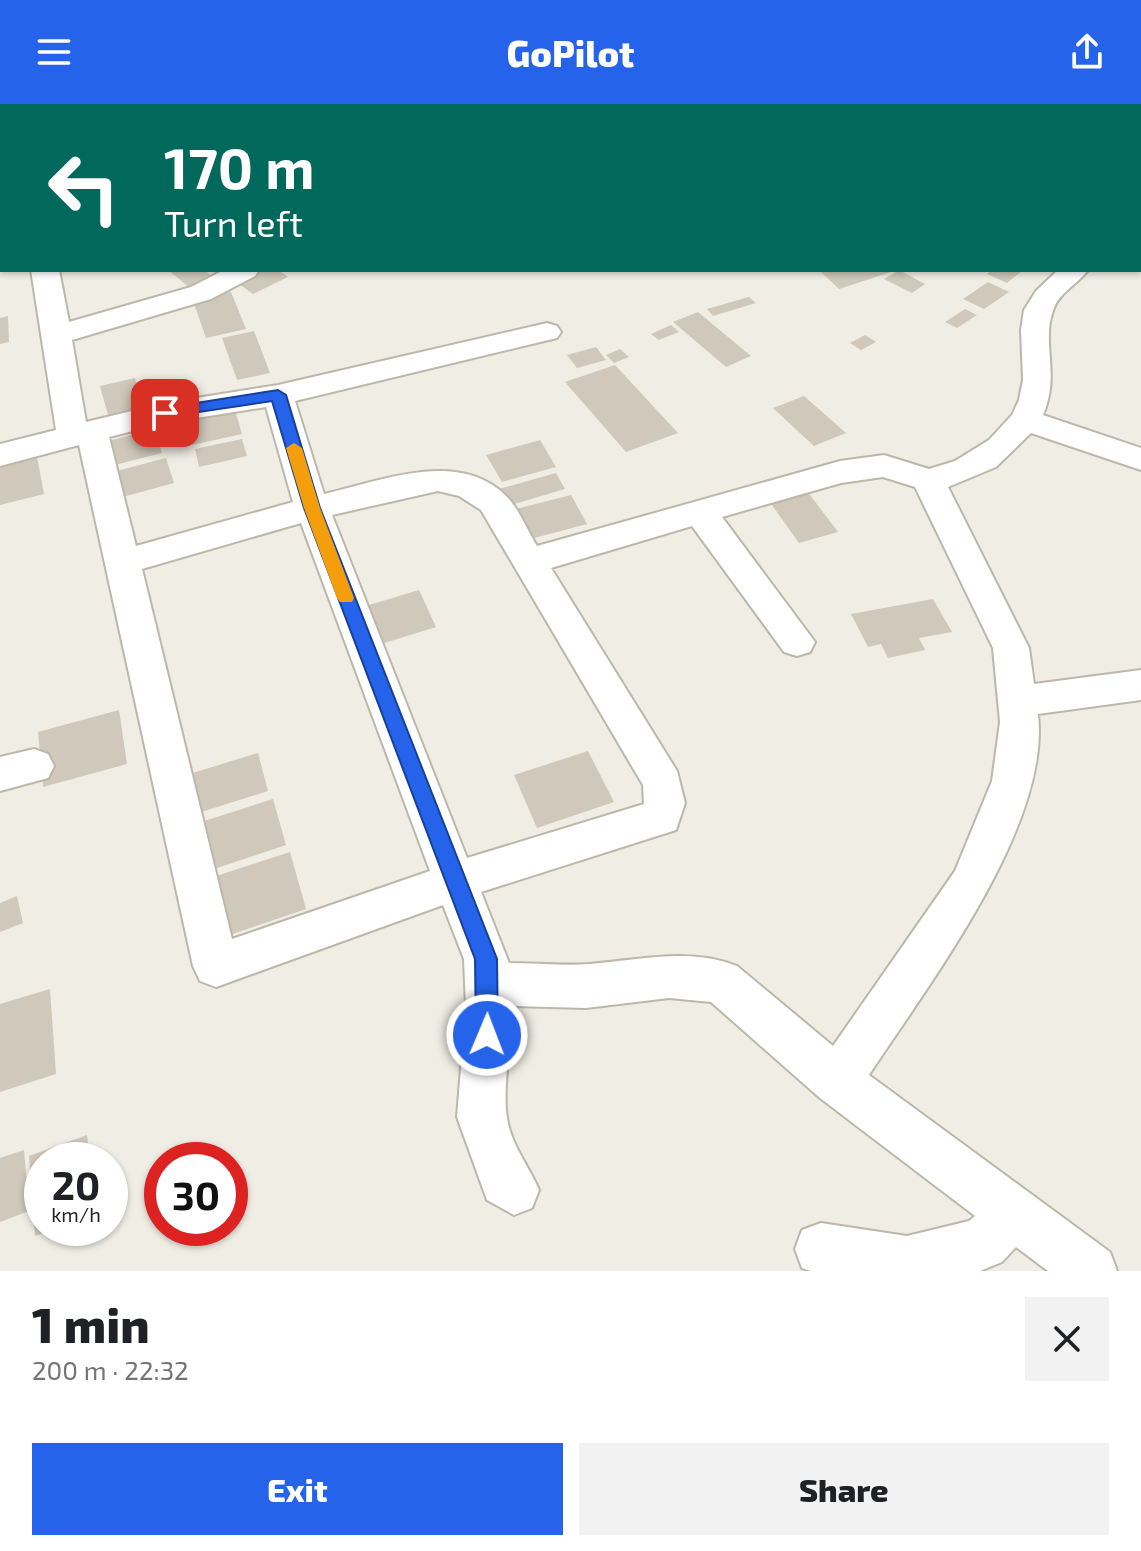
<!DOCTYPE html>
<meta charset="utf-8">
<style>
:root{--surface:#fff;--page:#f2f2f2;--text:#202124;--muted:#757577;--accent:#2563eb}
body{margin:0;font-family:"Exo 2",sans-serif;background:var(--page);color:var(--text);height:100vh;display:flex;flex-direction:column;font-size:30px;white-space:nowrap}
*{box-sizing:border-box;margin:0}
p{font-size:26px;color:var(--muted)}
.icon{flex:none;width:44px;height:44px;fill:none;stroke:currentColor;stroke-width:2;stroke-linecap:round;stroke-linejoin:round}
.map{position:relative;height:1167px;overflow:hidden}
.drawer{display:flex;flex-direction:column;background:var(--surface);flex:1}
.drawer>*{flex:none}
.hud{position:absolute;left:0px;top:0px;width:1142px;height:168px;box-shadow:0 2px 6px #0004;background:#00695c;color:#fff;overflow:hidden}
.speed{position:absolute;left:24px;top:1038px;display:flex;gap:16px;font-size:40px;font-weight:700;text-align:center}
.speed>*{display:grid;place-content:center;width:104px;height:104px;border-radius:50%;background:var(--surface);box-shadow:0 2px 6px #0004;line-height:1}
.speed small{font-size:20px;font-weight:400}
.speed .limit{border:12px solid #d22;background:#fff;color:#111}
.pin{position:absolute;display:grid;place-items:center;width:68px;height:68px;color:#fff;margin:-34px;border-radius:16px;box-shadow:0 4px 12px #0006}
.me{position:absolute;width:88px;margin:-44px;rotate:1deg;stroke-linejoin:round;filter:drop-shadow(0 0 6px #0008)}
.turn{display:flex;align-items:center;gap:28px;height:168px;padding:0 32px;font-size:36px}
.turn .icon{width:104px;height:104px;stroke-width:2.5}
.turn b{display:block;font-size:56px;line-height:68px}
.round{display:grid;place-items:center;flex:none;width:84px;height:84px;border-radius:0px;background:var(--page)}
.overview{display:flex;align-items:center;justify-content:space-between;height:136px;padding:0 32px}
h1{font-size:48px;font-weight:800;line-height:60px}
.cta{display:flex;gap:16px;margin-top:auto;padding:16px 32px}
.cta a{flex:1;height:92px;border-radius:0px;background:var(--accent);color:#fff;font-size:32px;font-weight:800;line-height:92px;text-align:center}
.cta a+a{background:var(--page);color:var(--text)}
header{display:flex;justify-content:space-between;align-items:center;height:104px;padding:0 32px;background:var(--accent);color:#fff;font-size:36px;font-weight:800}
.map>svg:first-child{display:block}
.building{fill:#d0c8ba}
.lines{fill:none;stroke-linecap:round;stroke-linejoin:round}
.minor-casing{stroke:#bdb7aa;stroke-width:4}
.minor{fill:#fff;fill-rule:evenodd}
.route{fill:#2563eb;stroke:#184099;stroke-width:2}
.slow{fill:#f59e0b}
</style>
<header><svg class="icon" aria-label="menu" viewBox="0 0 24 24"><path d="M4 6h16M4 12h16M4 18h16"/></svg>GoPilot<svg class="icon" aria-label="share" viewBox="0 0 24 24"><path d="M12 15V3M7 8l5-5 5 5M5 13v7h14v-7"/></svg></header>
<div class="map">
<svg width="1141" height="1167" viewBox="0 0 1141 1167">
<rect width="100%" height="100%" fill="#f0ede4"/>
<!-- building -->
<path class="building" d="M168,166H204L218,177L195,188Z
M251,166H278L288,173L253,190L232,175Z
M829,166H888L891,168L839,185L821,168Z
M899,166L925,180L912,189L884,175Z
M993,166H1023L1007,179L987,170Z
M988,178L1009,188L984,205L963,195Z
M231,188L246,225L206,234L193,197Z
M749,193L756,199L713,212L707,205Z
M965,205L977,211L957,224L945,218Z
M698,208L751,252L726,263L673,218Z
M8,212L9,238L0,240V214Z
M671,221L679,228L659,236L651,230Z
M254,227L270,269L237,276L222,234Z
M865,231L876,238L861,246L850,239Z
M596,243L606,256L577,264L567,251Z
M620,245L629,253L614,259L606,251Z
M615,261L678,329L626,348L565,278Z
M135,274L143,302L108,311L100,282Z
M804,292L846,329L814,342L773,304Z
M235,306L242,330L183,343L177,319Z
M154,325L162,349L111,362L104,338Z
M242,335L247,352L199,363L195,345Z
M540,336L556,363L502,378L486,351Z
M37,353L44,390L0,401V362Z
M166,354L174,379L119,394L113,368Z
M556,369L565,385L508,402L499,385Z
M807,387L838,428L799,439L769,397Z
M571,391L587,420L527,436L512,406Z
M419,486L436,523L381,540L366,502Z
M933,495L952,528L919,534L925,546L888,554L881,540L868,543L851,510Z
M119,606L127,660L43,683L38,628Z
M588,647L614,698L537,724L514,671Z
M258,649L268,687L195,710L186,671Z
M273,695L286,741L208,767L198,719Z
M290,748L306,805L218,835L204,776Z
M17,792L23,819L0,828V799Z
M50,885L56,970L0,988V900Z
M87,1031L90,1056H42V1124H56L35,1132L29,1052Z
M24,1046L29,1107L0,1118V1054Z"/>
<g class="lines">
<defs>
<path id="minor" d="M54,0H79L81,2H56Z
M122,0H150L120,2Z
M295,0H322L293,2Z
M347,0H373L375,2H349Z
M666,0H693L664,2Z
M885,0H912L883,2Z
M946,0H973L975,2H948Z
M1140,75L1141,76V92L1140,91Z
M1141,108V125H1140V108Z
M0,141H2L0,158Z
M31,166H59L69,218L191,183L224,166H259L255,172L211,195L72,236L86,318L165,299L278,281L547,219L557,222L561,228L557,234L295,297L324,390C378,378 456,345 504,390C518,402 527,426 537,442L840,357L884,351L929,365L955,357L989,336L1012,311L1019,296L1023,276L1021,226L1024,206L1036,187L1058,166H1088C1078,180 1060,188 1054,204C1040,238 1061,269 1043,311L1141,344V366L1031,329L996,363L948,383L1029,544L1034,580L1141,566V596L1038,610C1051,722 928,881 869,971L1110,1148L1117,1167H1048L1016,1143L1002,1158L980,1167H811L802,1164L795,1145L802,1126L821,1119L907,1132L969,1117L975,1112L820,994L711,898L669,894L586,904L512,902C512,934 502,984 507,1014C511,1041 529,1062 539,1086L532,1104L514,1111L487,1096L457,1013L466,904L464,855L443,801L216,883L200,877L193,862L79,341L0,362V340L56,326ZM266,303L293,398L136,442L109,333L165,319ZM883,373L915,383L993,544L1000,618L992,677L955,767L833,942L737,862C690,843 638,856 590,860C563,862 535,859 509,859L481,788L676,726L685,699L677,667L551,464L692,422L784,548L797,552L810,548L815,538L722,413L841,379ZM438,387L459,392L481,406L643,681L644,700L467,754L332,411ZM301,419L430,767L232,835L142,465Z
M34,645L48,650L54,662L48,674L0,687V653Z"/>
</defs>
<!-- minor casing -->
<use href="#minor" class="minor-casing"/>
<!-- minor -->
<use href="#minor" class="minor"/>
</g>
<!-- route -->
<path class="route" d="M278,286L286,291L320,404L497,855L498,931L495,939L487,942L479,939L476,931L475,855L304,404L272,297L165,313L158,309L165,304Z"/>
<!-- slow -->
<path class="slow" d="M294,339L302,344L320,404L354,494L352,498H340L337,494L304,404L286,344Z"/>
</svg>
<div class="speed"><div>20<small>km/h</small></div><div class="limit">30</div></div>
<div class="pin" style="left:165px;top:309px;background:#d93025"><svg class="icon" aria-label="arrive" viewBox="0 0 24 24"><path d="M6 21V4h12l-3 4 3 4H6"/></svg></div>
<svg class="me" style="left:487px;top:931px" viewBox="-20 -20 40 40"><circle r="17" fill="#2563eb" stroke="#fff" stroke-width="3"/><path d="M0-11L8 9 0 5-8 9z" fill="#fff"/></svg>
<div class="hud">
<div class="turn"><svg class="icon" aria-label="left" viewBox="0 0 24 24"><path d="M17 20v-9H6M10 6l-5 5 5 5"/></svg><div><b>170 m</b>Turn left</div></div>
</div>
</div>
<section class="drawer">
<div class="overview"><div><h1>1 min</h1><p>200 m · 22:32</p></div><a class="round"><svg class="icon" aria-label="close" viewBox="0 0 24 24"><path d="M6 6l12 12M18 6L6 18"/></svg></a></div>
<div class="cta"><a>Exit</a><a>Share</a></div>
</section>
